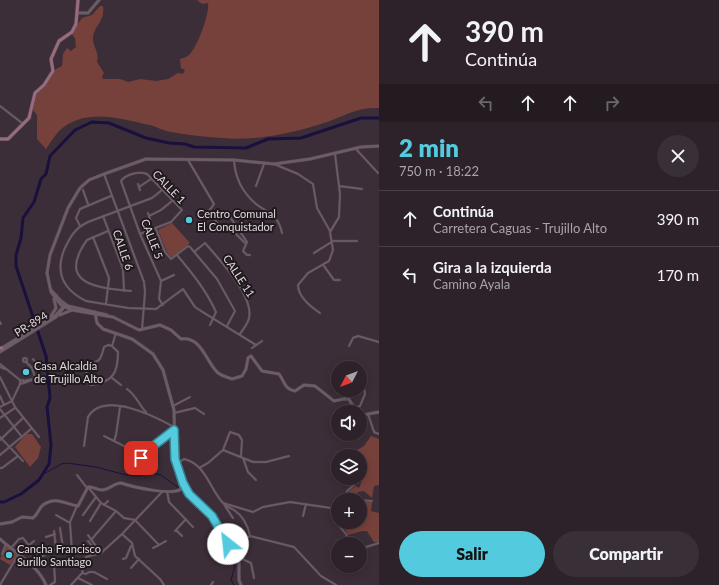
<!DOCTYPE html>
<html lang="es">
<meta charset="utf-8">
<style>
:root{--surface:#2d222a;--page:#392f36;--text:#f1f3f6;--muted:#a7a4a8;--line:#483f47;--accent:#54cade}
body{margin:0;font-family:Lato,sans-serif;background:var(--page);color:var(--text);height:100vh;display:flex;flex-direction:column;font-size:15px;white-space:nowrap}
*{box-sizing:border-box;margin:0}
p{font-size:13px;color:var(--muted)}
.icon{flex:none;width:22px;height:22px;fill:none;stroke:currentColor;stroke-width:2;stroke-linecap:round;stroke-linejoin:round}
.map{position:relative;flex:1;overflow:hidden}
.side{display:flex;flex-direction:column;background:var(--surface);width:340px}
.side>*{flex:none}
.banner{background:#2d222a;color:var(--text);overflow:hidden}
.needle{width:26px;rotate:228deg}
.controls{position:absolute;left:331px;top:361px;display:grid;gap:8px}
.controls a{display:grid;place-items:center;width:36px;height:36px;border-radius:50%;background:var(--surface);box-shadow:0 2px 10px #0003,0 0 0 1px var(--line);font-size:20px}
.pin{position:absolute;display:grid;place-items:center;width:34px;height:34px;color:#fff;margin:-17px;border-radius:8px;box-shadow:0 2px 6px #0006}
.me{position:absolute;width:44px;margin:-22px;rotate:331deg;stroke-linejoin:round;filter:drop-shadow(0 0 3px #0008)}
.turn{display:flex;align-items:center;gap:14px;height:84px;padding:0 20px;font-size:18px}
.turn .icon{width:52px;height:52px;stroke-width:2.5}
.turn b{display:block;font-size:28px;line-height:34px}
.lanes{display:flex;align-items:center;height:38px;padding:0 20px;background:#0003;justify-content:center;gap:20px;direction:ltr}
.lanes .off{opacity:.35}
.round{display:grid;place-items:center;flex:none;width:42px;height:42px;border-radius:21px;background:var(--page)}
.overview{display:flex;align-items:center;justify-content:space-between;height:68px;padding:0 20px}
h1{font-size:24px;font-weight:800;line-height:30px;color:var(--accent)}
.cta{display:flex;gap:8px;margin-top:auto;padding:8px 20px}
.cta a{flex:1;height:46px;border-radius:24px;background:var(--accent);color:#111;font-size:16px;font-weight:800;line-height:46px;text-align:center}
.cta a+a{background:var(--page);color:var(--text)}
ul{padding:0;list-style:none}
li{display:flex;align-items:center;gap:12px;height:56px;padding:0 20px;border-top:1px solid var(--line)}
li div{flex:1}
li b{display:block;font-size:15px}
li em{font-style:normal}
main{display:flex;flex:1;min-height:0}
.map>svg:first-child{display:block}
.green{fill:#77413b}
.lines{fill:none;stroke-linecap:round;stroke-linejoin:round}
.stream{stroke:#19103e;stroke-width:1}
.river{stroke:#19103e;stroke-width:3}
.minor-casing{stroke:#584c55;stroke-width:2.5}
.tertiary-casing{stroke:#584c55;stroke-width:3.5}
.secondary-casing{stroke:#584c55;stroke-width:4}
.minor{stroke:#6c5c67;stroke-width:1.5}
.tertiary{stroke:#6c5c67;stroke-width:2.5}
.secondary{stroke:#986b7d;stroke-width:3}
.route-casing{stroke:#378390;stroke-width:10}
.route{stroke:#54cade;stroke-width:7}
.poi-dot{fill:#54cade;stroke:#1f191d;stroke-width:1.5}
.labels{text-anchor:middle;stroke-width:4;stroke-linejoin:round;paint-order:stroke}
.street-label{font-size:11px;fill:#e0d7dd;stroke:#1f191d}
.poi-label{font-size:11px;fill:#e0d7dd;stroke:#1f191d;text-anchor:start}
</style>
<main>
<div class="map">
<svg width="379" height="585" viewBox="0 0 379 585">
<rect width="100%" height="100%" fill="#3c2e38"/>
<!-- green -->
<path class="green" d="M197,0H379V108C357,107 347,115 327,122C294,133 257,141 222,138C205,137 187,135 171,132C164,131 157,127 150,125C120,119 87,107 60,130C55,135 50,143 46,149L37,139V115L33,110L35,94L44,86L56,69L62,66L63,54L67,48L71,51L76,47L75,38L71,33L82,18L92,15L100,6H103C105,22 95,24 93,37C92,46 100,52 97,62L104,73L102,76L103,79H120L128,82L140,79L156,81L168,79L178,73L183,74L185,70L181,68L180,59C183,58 187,57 189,55C197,48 210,13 208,3L202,4Z
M172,223L190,243L172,258L167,252L158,230Z
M26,434H32L41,447L38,458L30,467L15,447Z
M371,436L379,439V485L374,486L372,498L364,491L358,492L356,498L352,499L348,496L349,491L356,486L359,488L362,481L356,478H360V456H347L364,446Z
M360,502H372L371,511L379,513V542H374L367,531H362L348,535L345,529L351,522H360Z
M6,545L17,555L10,565L0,559Z"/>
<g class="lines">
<!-- stream -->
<path class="stream" d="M42,475L61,464L67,463L96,467L126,475L139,476L151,473L161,475L179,488
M182,491C191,499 216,518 216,531C217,538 214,542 217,549L227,553L235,566L231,580L234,585"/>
<!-- river -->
<path class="river" d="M0,502H4L21,494L39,480L49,464L51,445L47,407L50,398L46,356L16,266V255L21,238L23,218L34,202L41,179L46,174L50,156L75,130L92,122L109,123L146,138L169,143L185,144L194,147L246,148L268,139L301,138L361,118H379"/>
<defs>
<path id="minor" d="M0,106L22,123
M355,148L378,173
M188,160L214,204L209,211L219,226L226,232L236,226
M234,160C235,177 243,193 256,204C269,214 278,214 282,233
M274,164L298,174L313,184L317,208L330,231
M104,174L144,282L145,292L142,330
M138,184L140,190
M256,186L264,164
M339,186L362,189
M139,187L151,179
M83,190L88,204
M162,190L152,198L88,222C75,228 70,237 64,250C55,273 64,290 86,301L128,308L156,309L183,289L195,307L201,311L256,345
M226,211L247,242L243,251L247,255H250
M148,213L150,219
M103,216L123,269L124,291
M149,216L161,210L172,201
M80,226L76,218L80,209L111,196
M156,229L165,252L171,259L188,246L190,247L217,279L235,311L227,326
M231,229L246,244
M108,231L87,240C56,284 97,288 131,291
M140,234L171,222L182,210L147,174C139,171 126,174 121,181L140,234L161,281L159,299L163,305
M93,237L109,278L106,304
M194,252L205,243C219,259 254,296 249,318C248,324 243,329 240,334
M314,253L333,241H357
M177,255C192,273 206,290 216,312L210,325
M324,266L334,280H340
M161,281L174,275
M238,285L245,281
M320,313C311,307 298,297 298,285L308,273L329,261L333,250L330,232L339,217L340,194L335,154
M0,322L1,324
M108,345L112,346L118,352C118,373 113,382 91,385L87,382L86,366C99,360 100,363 104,347Z
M112,346L116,333
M349,346L353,338L358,336L379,342
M252,348L262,341
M23 360a2 2 0 1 1 4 0a2 2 0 1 1-4 0Z
M26,362L32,368
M0,364L20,380
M0,367L5,369
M0,377L15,407L39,437
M112,378L121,385
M24,381L33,379
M75,382L86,380
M24,383L32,380L35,377L32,368L36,363L33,359
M127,389C136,395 139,405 146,412
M0,396L4,405
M173,406L190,397
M0,407L12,401L20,384V381L23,380L24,383L20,384
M354,408L360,406L365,394L363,382
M0,409L22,437
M174,413L195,408L204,414
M368,414L374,432L379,434
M0,418L15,408
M104,436L132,450
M0,437L23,461
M0,440L23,418
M114,441L116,435L120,407
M84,446L88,417C104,390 156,417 174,427
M223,450L230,432L239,435L242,440L241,456
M144,454L151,466
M0,455L31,429
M141,458L147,450L174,430
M243,458L248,472L256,480
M0,468H2L18,456
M199,468L208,463L223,450L253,462H266L289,456
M178,470V463L184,459C206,464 210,490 224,504C226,507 231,508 234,510C243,516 248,526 250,536
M77,475L87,488
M88,487L101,503L116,511L124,518L135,520L159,545L166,541
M167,491L169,502L193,527
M344,500L347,491L354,485
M359,500L372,501
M223,503L253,512L263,507L290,502L338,509
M104,505L108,501
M225,506L233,518
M56,515L70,523L72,551
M83,515L96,497
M303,516L306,504
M90,521L101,503
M70,522L77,506
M339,522L340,527L346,534L350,544
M340,525L344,522
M60,528L63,548L78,553H97
M239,529L238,534L240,539L243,540L250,536
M176,530L182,536
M175,531L186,519
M122,534L132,543L135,556L160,579L164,585
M88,535L101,553
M250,536L294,547L321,576L336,585
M46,537L55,534
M91,540L116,511
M88,541L97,552
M28,546L34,541
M11,548L19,539L23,538L39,558
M153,548L159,545
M360,549L379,543
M2,554L6,544
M238,557L251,563L254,578
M123,559L126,558L131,546
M32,566L39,558L56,549L54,531
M131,568L139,559
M82,573L86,574L89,572H94L107,579
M78,578L92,585
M0,585L18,555
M50,585L55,582L54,563
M71,585L82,573L86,557L101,553L122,534L163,491
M211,585L213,582"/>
<path id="tertiary" d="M78,13H88L99,0
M51,290L61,301L68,306L107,315
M60,315L72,310
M51,316L56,308L54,299
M0,349L56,315L64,306
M0,352L56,317L66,305
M357,412L348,398L334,401L315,386L304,385L295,391C284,389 285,382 279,374L262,371L251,356L248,358L246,369L242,376L232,379C227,377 221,376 217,372C206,361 201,336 181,339L171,330L160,325L139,330L113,317L72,310L61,305L51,292L47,273L50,255L68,208L80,188L89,180L104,174L146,159L234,160L274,164L310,159L361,147L379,146
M360,414L363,415L379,412
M178,470L189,494L212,516L223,537L236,554L239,562V580L241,585
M0,524L12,522L22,517L33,518C38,514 39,508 43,505C56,496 65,504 78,506L88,487C94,486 96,490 102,490C109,490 114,483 121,483C133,487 172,496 181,489L175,459L174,410L163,370L153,354L132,339L103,329L97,323L95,312
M0,539C15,553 38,565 46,585"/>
<path id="secondary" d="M0,139H8L29,118L35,93L44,85L53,71L51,59L59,41L72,32L76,24L78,0
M0,348H2"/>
</defs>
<!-- minor casing -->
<use href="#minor" class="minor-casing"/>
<!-- tertiary casing -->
<use href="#tertiary" class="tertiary-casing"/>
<!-- secondary casing -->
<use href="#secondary" class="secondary-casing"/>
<!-- minor -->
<use href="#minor" class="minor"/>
<!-- tertiary -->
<use href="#tertiary" class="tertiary"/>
<!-- secondary -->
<use href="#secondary" class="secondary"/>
</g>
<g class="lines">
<defs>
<path id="route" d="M141,458L148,450L174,430L175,459L183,483L189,494L212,516L228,544"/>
</defs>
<!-- route casing -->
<use href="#route" class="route-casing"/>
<!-- route -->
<use href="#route" class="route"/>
</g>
<!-- markers -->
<g class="poi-dot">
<circle cx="189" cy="220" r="4"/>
<circle cx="26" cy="372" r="4"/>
<circle cx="9" cy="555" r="4"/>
</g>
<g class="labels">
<!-- street labels -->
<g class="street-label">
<text transform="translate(169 187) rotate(46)" y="4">CALLE 1</text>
<text transform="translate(152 239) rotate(69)" y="4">CALLE 5</text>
<text transform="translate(123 250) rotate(71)" y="4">CALLE 6</text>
<text transform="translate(239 276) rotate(57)" y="4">CALLE 11</text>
<text transform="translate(31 324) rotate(-32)" y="4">PR-894</text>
</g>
<!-- poi labels -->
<g class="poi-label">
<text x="197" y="218">Centro Comunal<tspan x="197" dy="13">El Conquistador</tspan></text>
<text x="34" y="370">Casa Alcaldía<tspan x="34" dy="13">de Trujillo Alto</tspan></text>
<text x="17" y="553">Cancha Francisco<tspan x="17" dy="13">Surillo Santiago</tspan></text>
</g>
</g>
</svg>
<div class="controls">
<a><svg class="needle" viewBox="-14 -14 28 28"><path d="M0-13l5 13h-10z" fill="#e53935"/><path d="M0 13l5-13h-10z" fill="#a7a4a8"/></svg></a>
<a><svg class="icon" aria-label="sound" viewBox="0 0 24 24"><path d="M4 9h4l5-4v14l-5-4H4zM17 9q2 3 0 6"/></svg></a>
<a><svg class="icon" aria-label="layers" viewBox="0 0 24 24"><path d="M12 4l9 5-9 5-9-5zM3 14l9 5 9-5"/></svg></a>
<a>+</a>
<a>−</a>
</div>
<div class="pin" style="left:141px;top:458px;background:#d93025"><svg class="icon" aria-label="arrive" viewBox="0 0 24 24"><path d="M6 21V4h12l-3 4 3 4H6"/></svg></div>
<svg class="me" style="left:228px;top:544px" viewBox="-20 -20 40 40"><circle r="19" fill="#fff"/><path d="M0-13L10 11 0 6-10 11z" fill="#54cade"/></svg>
</div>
<section class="side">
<div class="banner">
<div class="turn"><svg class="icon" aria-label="ahead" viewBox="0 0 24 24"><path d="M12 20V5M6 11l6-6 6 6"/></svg><div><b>390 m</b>Continúa</div></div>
<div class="lanes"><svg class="icon off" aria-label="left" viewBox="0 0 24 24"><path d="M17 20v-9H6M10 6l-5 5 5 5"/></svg><svg class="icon" aria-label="ahead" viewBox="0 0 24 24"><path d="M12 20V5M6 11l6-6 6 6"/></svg><svg class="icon" aria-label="ahead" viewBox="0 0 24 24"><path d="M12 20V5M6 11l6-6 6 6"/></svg><svg class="icon off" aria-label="right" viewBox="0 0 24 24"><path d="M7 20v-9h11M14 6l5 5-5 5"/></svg></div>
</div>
<div class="overview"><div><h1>2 min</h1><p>750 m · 18:22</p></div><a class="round"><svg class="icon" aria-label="close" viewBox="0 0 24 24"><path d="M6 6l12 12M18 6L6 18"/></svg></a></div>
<ul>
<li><svg class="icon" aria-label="ahead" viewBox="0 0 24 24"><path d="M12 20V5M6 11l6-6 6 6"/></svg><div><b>Continúa</b><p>Carretera Caguas - Trujillo Alto</p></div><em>390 m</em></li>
<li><svg class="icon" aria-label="left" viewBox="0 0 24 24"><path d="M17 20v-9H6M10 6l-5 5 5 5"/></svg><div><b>Gira a la izquierda</b><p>Camino Ayala</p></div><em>170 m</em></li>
</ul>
<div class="cta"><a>Salir</a><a>Compartir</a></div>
</section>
</main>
